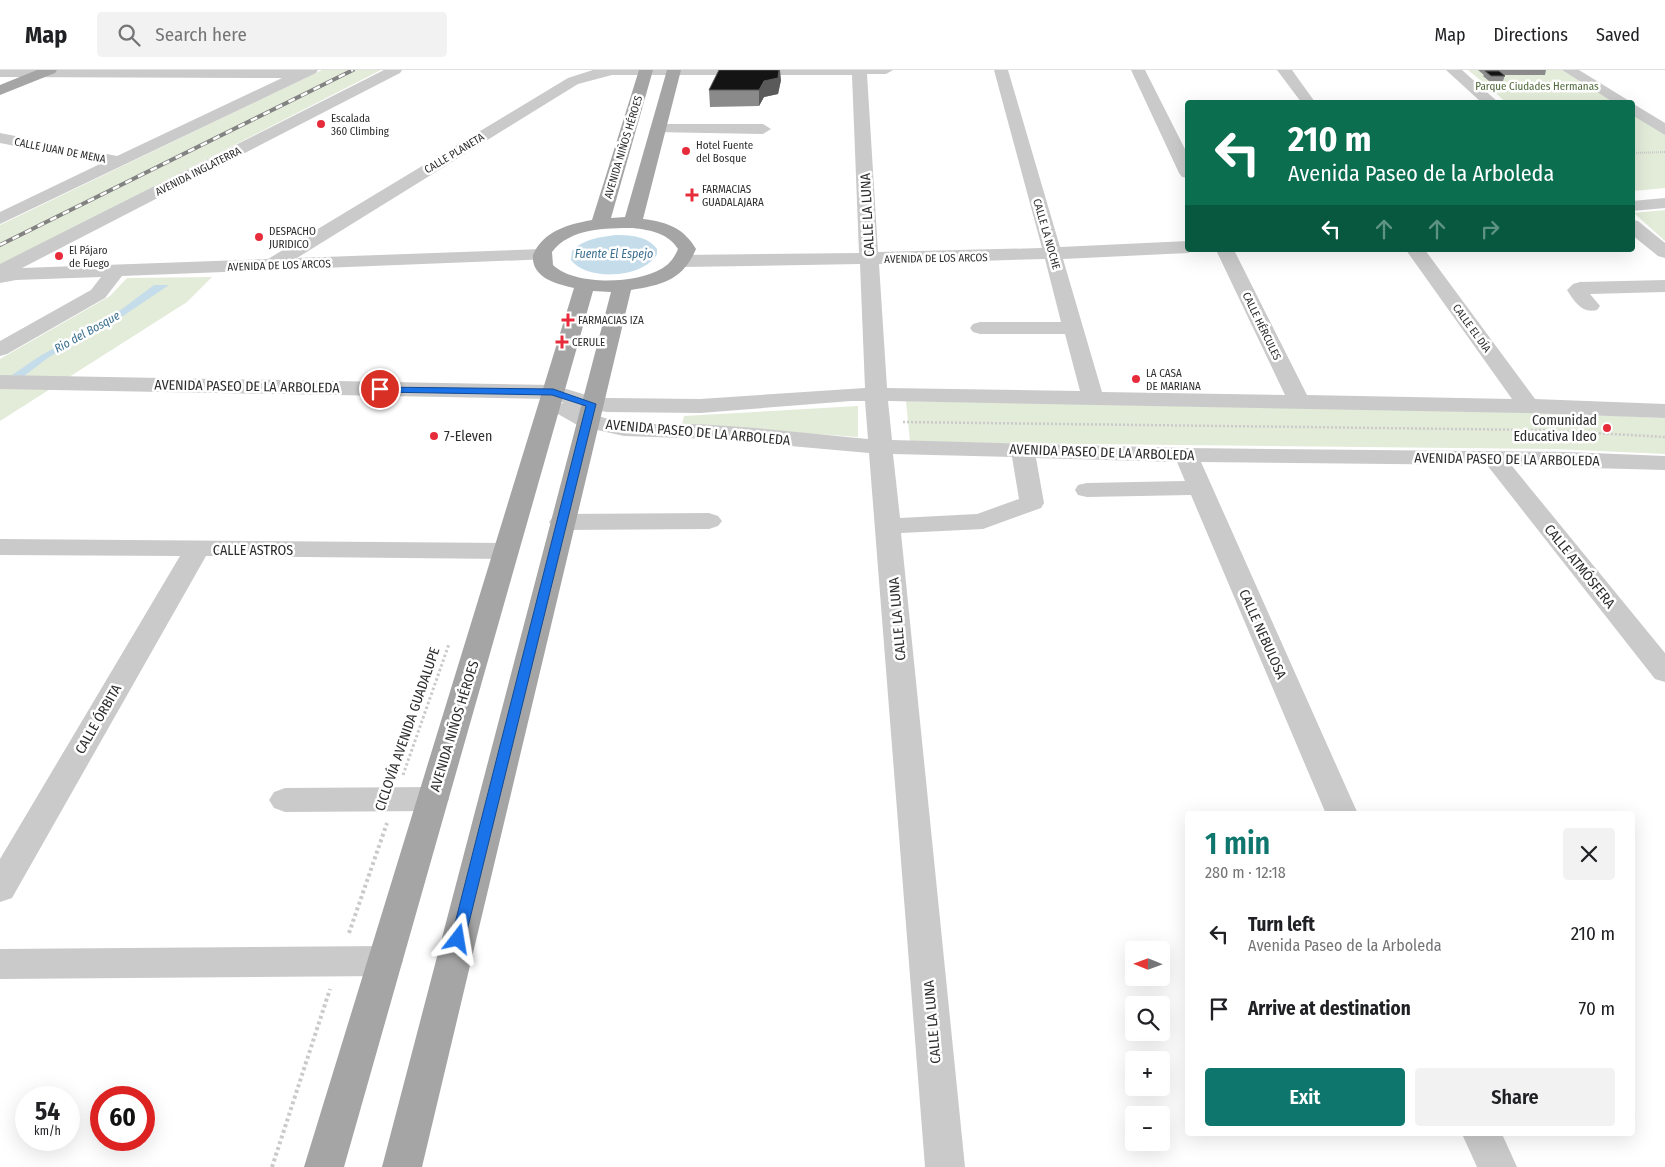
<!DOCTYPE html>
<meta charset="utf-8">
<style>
:root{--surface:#fff;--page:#f2f2f2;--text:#202124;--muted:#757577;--line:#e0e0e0;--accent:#0f766e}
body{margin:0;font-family:"Fira Sans Condensed",sans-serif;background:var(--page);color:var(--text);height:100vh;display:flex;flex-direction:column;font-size:19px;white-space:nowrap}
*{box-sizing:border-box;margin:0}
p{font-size:16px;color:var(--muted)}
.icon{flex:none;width:28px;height:28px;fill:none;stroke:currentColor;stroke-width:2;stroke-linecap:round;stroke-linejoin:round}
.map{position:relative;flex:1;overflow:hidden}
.sheet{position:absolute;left:1185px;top:741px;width:450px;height:325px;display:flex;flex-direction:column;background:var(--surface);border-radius:5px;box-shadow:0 5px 20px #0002}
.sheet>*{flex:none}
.banner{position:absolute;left:1185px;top:30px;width:450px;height:152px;border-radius:5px;box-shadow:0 5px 20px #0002;background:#0b6e4f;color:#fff;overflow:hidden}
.needle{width:32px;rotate:271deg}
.tools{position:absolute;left:1125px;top:871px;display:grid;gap:10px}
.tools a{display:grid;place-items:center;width:45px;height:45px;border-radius:5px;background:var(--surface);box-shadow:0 5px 20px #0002;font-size:25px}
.speed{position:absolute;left:15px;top:1016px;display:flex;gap:10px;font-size:25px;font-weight:700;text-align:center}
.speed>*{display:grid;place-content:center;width:65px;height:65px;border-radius:50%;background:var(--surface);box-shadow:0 5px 20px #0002;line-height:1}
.speed small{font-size:12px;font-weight:400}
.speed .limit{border:8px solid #d22;background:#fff;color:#111}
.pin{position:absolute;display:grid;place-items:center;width:42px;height:42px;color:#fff;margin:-21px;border:2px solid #fff;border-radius:50%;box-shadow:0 1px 5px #0007}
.me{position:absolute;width:55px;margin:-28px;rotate:14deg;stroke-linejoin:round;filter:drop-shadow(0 0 4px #0008)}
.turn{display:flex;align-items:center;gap:18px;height:105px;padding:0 20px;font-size:22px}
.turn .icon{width:65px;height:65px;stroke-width:2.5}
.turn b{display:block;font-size:35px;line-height:42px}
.lanes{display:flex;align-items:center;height:48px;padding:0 20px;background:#0003;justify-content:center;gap:25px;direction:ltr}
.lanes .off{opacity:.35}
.round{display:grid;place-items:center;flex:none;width:52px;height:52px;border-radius:5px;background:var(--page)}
.head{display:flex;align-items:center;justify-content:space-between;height:85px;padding:0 20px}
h1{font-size:30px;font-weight:600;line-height:38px;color:var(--accent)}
.action{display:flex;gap:10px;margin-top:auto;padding:10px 20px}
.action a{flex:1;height:58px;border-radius:5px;background:var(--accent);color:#fff;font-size:20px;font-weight:600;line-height:58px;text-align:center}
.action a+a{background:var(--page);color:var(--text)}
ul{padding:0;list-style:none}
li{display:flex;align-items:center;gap:15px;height:75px;padding:0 20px}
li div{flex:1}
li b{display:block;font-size:19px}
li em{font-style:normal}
header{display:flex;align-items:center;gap:30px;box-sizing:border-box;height:70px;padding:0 25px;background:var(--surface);border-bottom:1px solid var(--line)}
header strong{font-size:24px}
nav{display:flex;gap:28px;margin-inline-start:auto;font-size:18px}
.search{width:350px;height:45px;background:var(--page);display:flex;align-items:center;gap:12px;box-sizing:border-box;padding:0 18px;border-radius:5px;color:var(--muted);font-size:19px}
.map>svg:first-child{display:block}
.green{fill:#e3ebd9}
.water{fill:#c5dceb}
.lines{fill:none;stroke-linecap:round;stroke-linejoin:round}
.path-far3{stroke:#cacaca;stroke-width:2;stroke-dasharray:1 1;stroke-linecap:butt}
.path-far2{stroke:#cacaca;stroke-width:2.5;stroke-dasharray:2 2;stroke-linecap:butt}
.path-far1{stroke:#cacaca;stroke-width:3;stroke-dasharray:2.5 2.5;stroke-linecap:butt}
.path{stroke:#cacaca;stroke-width:4;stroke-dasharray:3 3;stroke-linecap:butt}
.minor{fill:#cacaca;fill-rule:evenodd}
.major{fill:#a5a5a5;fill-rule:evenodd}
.rail-casing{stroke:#828282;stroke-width:4}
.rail{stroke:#fff;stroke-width:2.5;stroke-dasharray:7;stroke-linecap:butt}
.wall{fill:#8a8a8a}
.shaded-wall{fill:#5a5a5a}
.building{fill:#141414;stroke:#5a5a5a}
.route{fill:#1a73e8;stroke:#114b97}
.poi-dot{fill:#e62c3b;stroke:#fff;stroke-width:2}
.labels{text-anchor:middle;stroke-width:5;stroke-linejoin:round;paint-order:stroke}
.far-park-label{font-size:11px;fill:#50683a;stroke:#fff}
.far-poi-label{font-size:11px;fill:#2d2d2d;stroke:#fff;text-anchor:start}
.far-street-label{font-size:11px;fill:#2d2d2d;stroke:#fff}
.far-water-label{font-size:12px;font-style:italic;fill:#3a6f8f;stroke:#fff}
.street-label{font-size:14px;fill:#2d2d2d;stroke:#fff}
.poi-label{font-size:14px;fill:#2d2d2d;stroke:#fff;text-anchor:end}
</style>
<header>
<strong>Map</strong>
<div class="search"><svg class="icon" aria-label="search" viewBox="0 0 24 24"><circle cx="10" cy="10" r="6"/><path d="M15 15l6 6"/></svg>Search here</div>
<nav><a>Map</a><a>Directions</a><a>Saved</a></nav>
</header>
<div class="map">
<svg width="1665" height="1097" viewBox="0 0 1665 1097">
<rect width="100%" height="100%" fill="#fff"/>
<!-- green -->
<path class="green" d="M322,0H381L0,195V155Z
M1468,0H1562L1614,32H1506Z
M1633,44L1665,65V118L1633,121Z
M1665,140V171L1634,143Z
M212,207L187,232L0,351V289L110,226L127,208Z
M906,331L1532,342L1665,348V384L1556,379L910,372Z
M858,336V367L682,354L684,346Z"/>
<!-- water -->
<path class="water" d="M616,165C630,165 648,166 657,179V184C644,208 588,212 571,190L572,181C583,169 600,167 616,165Z
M154,215H169L117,250L49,287L24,306L12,305L40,286L114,245Z"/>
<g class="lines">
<!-- path-far3 -->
<path class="path-far3" d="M1632,83L1665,82"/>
<!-- path-far2 -->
<path class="path-far2" d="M903,352L1540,360L1665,367"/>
<!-- path-far1 -->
<path class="path-far1" d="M403,705L449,574"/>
<!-- path -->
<path class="path" d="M349,863L387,753
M272,1097L330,919"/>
<!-- minor -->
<path class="minor" d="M0,0H318L316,3L0,154V142L102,93L0,73V63L117,86L282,8L0,7Z
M384,0H402L400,3L22,198L268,189L568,8L593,0H893L886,4H867L878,182L1042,178L994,0H1008L1060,177L1188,171V180H1195L1188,183L1063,189L1102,322L1285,325L1216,180H1234L1307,325L1512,329L1406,180H1425L1535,329L1665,334V348L1528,343L888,331L892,370L1186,378L1567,382L1665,386V400L1512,396L1665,583V612L1655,609L1487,395L1201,392L1358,744H1326L1191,425L1087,427L1078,425L1075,420L1078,415L1087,413L1185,411L1177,392L1036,388L1044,433L1041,438L983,459L901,463L965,1097H925L869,383L712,369L624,366L579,356L558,344L555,339L558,334L564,333L551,329L0,319V305L553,315L593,327L607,328L700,329L865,318L860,194L683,197L676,195L673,191L676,187L683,185L859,183L852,5H612L578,14L297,188L542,179L549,181L551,185L549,189L122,206L105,228L7,284L0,286V271L91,220L101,207L16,210L0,213V194ZM1045,189L1061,252H980L973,254L970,258L973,262L980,264H1065L1080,321L887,318L879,194ZM851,331H865L868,369C816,364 764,358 712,355C669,352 619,360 581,338L607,342L700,343ZM893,384L1012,387L1019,429L977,444L900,448Z
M1131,0H1145L1188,85V108L1182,107L1179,103Z
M1277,0H1292L1315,32H1301Z
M1446,0H1462L1498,32H1481Z
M1562,0H1579L1631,32H1613Z
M1632,33L1665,53V65L1632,45Z
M658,54H763L771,59L763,64L652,62L650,59Z
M1665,128V138L1632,141V131Z
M1632,150L1638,151L1665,173V188L1658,186L1632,165Z
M1665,210V222L1590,224L1600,236L1597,240C1582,244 1575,232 1567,220L1573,214L1580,212Z
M709,443L718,446L722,451L718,456L709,459L562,460L553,457L549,452L553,447L562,444Z
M0,469L506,473L515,475L519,481L515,487L506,489L206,486L12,828L0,832V789L180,486L0,485Z
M433,717L444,721L449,729L444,737L433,741L285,742L274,738L269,730L274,722L285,718Z
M385,876L398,881L403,891L398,901L385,906L0,909V879Z
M1462,1064H1502L1517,1097H1477Z"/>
<!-- major -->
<path class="major" d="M37,0H57L55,3L0,25V15Z
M639,0H653L611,148L625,147L667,0H681L643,149C667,152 684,158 696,179C683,210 662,215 631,220L422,1097H382L611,222L593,221L344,1097H304L574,218C557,214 531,208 533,185C543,161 569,154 592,150ZM633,158C650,160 668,163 678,179C674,188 670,194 661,199C636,214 575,216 553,195L552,182C570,158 606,158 633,158Z"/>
<defs>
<path id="rail" d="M0,175L353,0"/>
</defs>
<!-- rail casing -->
<use href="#rail" class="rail-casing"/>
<!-- rail -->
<use href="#rail" class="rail"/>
</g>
<!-- wall -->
<path class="wall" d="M1478,0H1546L1545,5H1505L1503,11H1489L1483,6L1484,5Z
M781,10L778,24L764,27L759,36L710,37L709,20Z"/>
<!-- shaded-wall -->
<path class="shaded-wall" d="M779,0H780L781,10L778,24L764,27L759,36V20L764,11Z"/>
<!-- building -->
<path class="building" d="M719,0H779L778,8L764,11L759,20H709Z
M1485,1H1499L1505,6H1491Z"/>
<!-- route -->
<path class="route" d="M376,317L553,319L596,334L465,869L463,873H453L451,869L586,336L552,325L380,322L376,321Z"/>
<!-- markers -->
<g class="poi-dot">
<circle cx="321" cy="54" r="5"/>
<circle cx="686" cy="81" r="5"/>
<path d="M689.5 117.5h5v5h5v5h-5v5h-5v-5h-5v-5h5z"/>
<circle cx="259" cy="167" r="5"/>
<circle cx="59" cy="186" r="5"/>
<path d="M565.5 242.5h5v5h5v5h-5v5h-5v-5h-5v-5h5z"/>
<path d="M559.5 264.5h5v5h5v5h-5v5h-5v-5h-5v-5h5z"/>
<circle cx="1136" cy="309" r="5"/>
<circle cx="1607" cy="358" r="5"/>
<circle cx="434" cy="366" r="5"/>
</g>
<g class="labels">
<!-- far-park labels -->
<g class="far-park-label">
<text x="1537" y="20">Parque Ciudades Hermanas</text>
</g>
<!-- far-poi labels -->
<g class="far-poi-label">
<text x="331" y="52">Escalada<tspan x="331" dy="13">360 Climbing</tspan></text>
<text x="696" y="79">Hotel Fuente<tspan x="696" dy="13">del Bosque</tspan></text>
<text x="702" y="123">FARMACIAS<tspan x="702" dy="13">GUADALAJARA</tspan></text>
<text x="269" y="165">DESPACHO<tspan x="269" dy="13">JURIDICO</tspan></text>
<text x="69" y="184">El Pájaro<tspan x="69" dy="13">de Fuego</tspan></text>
<text x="578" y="254">FARMACIAS IZA</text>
<text x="572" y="276">CERULE</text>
<text x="1146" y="307">LA CASA<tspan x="1146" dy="13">DE MARIANA</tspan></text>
</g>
<!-- far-street labels -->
<g class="far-street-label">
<text transform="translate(623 77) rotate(-73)" y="4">AVENIDA NIÑOS HÉROES</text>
<text transform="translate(60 80) rotate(11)" y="4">CALLE JUAN DE MENA</text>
<text transform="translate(454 83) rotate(-31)" y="4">CALLE PLANETA</text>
<text transform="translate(198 101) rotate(-27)" y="4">AVENIDA INGLATERRA</text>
<text transform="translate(1047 164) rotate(74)" y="4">CALLE LA NOCHE</text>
<text transform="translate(936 188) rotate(-1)" y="4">AVENIDA DE LOS ARCOS</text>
<text transform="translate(279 195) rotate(-2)" y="4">AVENIDA DE LOS ARCOS</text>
<text transform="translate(1262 256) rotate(64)" y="4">CALLE HÉRCULES</text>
<text transform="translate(1472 258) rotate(54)" y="4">CALLE EL DÍA</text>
</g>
<!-- far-water labels -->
<g class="far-water-label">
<text x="614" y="188">Fuente El Espejo</text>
<text transform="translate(87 262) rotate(-29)" y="4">Rio del Bosque</text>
</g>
<!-- street labels -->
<g class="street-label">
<text transform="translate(867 145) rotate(-93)" y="5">CALLE LA LUNA</text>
<text transform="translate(247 316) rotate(1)" y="5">AVENIDA PASEO DE LA ARBOLEDA</text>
<text transform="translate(698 362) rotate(5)" y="5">AVENIDA PASEO DE LA ARBOLEDA</text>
<text transform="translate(1102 382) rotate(2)" y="5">AVENIDA PASEO DE LA ARBOLEDA</text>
<text transform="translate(1507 389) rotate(1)" y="5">AVENIDA PASEO DE LA ARBOLEDA</text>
<text x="253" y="485">CALLE ASTROS</text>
<text transform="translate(1580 496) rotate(51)" y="5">CALLE ATMÓSFERA</text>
<text transform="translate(897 549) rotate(-95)" y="5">CALLE LA LUNA</text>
<text transform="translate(1263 564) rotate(66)" y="5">CALLE NEBULOSA</text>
<text transform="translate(98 649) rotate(-60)" y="5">CALLE ÓRBITA</text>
<text transform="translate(454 656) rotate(-73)" y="5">AVENIDA NIÑOS HÉROES</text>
<text transform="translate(407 659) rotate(-71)" y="5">CICLOVÍA AVENIDA GUADALUPE</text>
<text transform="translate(932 952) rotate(-95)" y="5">CALLE LA LUNA</text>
</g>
<!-- poi labels -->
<g class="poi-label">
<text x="1597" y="355">Comunidad<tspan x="1597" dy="16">Educativa Ideo</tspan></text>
<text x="444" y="371" text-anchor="start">7-Eleven</text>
</g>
</g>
</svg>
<div class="tools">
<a><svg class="needle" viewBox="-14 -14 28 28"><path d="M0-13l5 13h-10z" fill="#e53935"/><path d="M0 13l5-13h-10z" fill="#757577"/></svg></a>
<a><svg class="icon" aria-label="search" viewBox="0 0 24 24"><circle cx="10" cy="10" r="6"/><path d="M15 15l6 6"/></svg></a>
<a>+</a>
<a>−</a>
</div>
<div class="speed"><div>54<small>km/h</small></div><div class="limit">60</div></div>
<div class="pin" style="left:380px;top:319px;background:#d93025"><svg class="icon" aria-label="arrive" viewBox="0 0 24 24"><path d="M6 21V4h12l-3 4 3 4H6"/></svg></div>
<svg class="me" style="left:458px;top:869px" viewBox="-20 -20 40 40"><path d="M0-17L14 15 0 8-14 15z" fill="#1a73e8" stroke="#fff" stroke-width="4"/></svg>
<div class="banner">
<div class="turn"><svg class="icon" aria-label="left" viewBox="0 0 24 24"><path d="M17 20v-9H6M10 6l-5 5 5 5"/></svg><div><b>210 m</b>Avenida Paseo de la Arboleda</div></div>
<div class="lanes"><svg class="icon" aria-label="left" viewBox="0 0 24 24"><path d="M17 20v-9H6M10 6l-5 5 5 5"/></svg><svg class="icon off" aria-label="ahead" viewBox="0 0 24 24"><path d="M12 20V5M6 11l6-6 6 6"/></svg><svg class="icon off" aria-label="ahead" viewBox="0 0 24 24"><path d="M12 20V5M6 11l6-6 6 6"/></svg><svg class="icon off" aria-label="right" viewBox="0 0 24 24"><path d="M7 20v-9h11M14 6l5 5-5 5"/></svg></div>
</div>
<section class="sheet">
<div class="head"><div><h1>1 min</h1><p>280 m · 12:18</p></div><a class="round"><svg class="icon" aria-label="close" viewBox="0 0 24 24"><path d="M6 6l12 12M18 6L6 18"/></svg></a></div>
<ul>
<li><svg class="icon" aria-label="left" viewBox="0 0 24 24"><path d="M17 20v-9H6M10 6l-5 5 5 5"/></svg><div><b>Turn left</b><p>Avenida Paseo de la Arboleda</p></div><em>210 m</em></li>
<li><svg class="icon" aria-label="arrive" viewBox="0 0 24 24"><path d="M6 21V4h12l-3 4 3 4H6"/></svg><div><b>Arrive at destination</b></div><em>70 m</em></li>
</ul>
<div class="action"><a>Exit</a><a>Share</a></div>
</section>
</div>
